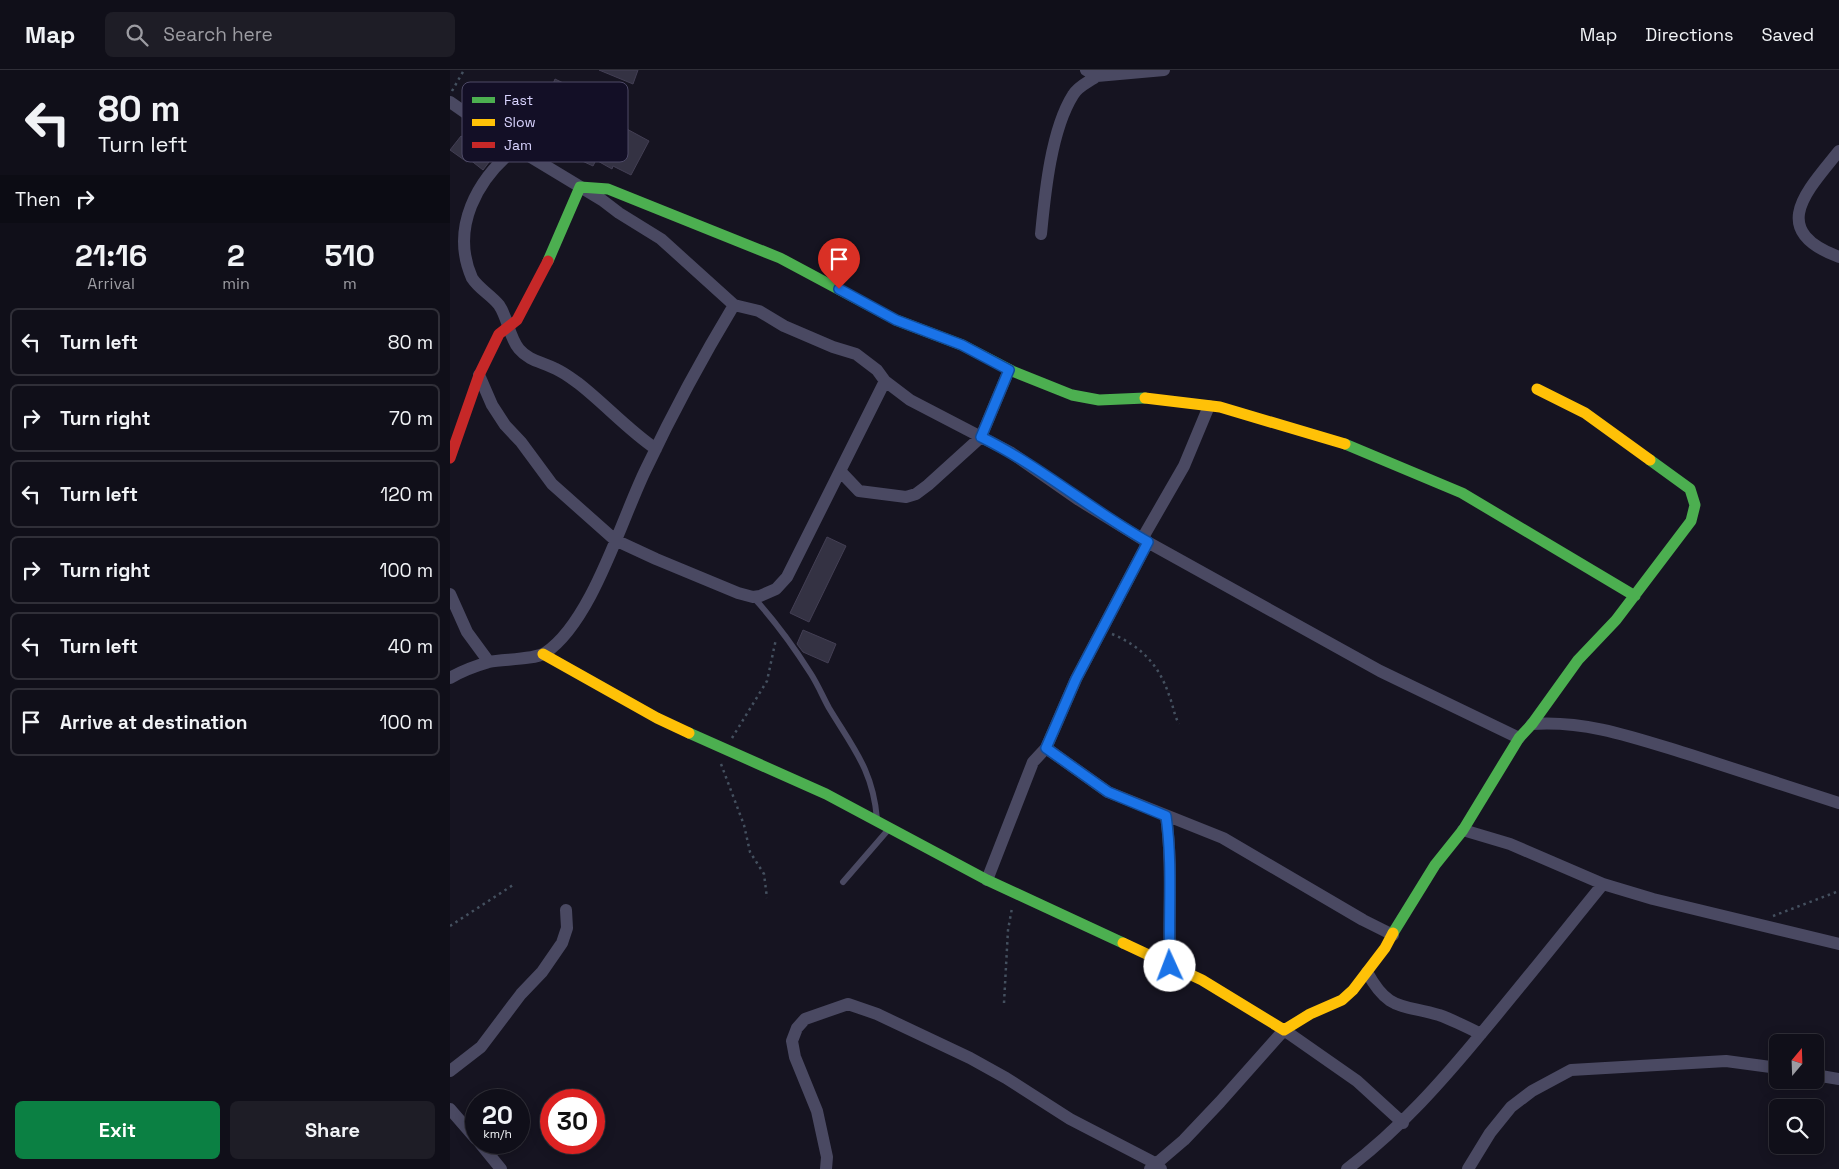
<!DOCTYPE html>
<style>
:root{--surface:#100f19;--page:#1e1d26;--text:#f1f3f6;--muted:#9c9ca2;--line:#302f38;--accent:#0b8043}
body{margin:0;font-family:"Space Grotesk",sans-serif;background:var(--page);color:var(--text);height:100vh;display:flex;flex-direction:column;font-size:19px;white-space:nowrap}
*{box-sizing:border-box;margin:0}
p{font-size:16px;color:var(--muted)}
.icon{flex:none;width:28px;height:28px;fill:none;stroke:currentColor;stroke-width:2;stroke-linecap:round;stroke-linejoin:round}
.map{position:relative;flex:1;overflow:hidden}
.drawer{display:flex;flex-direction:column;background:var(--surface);width:450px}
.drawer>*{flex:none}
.guide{background:#100f19;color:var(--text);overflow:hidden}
.needle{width:32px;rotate:19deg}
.buttons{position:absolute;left:1319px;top:964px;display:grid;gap:10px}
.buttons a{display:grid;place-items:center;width:55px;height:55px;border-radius:8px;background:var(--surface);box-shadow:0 2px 12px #0003,0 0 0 1px var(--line);font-size:25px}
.speed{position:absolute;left:15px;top:1019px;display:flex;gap:10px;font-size:25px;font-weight:700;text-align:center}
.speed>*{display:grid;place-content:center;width:65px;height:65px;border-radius:50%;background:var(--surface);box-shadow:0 2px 12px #0003,0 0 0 1px var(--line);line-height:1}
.speed small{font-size:12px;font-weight:400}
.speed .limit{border:8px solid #d22;background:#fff;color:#111}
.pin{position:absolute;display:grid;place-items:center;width:42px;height:42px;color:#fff;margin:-51px -21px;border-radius:50% 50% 50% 0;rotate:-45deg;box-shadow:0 0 5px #0007}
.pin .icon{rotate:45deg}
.me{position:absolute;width:55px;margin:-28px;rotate:358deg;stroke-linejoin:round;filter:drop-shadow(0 0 4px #0008)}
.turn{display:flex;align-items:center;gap:18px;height:105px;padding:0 15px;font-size:22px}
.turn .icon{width:65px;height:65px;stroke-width:2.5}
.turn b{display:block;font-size:35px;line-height:42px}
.then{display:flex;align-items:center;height:48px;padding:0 15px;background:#0003;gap:10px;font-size:19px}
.eta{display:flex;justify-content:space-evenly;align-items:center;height:85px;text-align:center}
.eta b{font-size:30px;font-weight:700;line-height:35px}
.action{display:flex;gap:10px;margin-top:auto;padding:10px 15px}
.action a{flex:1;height:58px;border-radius:8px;background:var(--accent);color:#fff;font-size:20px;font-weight:700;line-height:58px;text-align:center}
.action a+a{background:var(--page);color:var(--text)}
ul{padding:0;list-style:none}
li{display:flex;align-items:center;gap:15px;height:68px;margin:0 10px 8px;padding:0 5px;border:2px solid var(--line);border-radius:8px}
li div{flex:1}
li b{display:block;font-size:19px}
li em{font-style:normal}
header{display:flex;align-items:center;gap:30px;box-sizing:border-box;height:70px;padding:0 25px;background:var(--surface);border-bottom:1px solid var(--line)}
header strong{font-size:24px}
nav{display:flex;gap:28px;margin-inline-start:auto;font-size:18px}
.search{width:350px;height:45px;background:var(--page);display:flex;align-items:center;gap:12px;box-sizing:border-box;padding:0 18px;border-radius:8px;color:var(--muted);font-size:19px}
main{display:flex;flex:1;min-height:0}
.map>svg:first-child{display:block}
.building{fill:#343243;stroke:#433f54}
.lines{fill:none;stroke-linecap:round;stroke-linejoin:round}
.path{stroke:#44505f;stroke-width:2.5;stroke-dasharray:2.5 4;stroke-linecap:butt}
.lane{stroke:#4a4962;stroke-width:6}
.street{stroke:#4a4962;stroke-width:12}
.fast{stroke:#4caf50;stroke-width:11}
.slow{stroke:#ffc107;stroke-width:11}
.jam{stroke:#c62828;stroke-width:11}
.route-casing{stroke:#114b97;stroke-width:12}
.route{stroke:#1a73e8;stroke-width:9}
.key{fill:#130f26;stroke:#4e4a67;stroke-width:1}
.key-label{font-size:14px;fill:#d9d4ff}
</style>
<header>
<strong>Map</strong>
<div class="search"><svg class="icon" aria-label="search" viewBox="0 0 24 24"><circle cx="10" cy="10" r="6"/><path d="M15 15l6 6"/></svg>Search here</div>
<nav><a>Map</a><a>Directions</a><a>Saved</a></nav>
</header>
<main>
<section class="drawer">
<div class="guide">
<div class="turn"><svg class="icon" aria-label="left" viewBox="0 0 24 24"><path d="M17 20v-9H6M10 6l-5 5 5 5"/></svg><div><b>80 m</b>Turn left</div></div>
<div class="then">Then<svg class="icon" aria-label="right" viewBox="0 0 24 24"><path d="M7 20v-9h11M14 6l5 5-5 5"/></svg></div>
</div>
<div class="eta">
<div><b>21:16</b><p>Arrival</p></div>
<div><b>2</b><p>min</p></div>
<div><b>510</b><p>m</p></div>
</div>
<ul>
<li><svg class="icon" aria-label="left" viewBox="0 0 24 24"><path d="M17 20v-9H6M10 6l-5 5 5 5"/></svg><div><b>Turn left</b></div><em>80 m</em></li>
<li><svg class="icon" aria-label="right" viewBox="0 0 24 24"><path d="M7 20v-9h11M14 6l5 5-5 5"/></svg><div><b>Turn right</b></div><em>70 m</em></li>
<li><svg class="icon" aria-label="left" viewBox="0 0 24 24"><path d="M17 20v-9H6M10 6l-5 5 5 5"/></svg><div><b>Turn left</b></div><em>120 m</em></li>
<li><svg class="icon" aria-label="right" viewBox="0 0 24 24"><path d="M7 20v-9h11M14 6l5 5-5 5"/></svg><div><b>Turn right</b></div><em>100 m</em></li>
<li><svg class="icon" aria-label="left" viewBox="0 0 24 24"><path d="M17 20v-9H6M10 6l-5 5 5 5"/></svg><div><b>Turn left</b></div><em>40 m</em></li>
<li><svg class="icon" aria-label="arrive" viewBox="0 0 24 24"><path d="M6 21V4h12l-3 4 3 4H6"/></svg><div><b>Arrive at destination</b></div><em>100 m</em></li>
</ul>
<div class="action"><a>Exit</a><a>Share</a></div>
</section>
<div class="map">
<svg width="1389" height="1099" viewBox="0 0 1389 1099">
<rect width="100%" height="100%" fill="#161421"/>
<!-- building -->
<path class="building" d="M149,0H188L183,14Z
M105,9L136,24L131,35L145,42L141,50L172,65L175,58L199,71L181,105L163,96L162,99L146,90L143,96L130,90L135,79L122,73L123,69L106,62L108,56L89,48Z
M11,66L42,88L33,100L19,89L17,92L0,80Z
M377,467L396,476L359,552L340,543Z
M353,560L386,574L378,593L353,582L347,574Z"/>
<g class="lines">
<!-- path -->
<path class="path" d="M2,21L14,0
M662,564C691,576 709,595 719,625C723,635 724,645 729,654
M282,668L317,611L326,569
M271,694L294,755L300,782L314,804L317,828
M1323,846L1389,821
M0,856L63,815
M554,933L558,860L562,838"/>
<!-- lane -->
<path class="lane" d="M304,528C325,551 344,577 361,604C368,615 373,627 379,638C403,678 423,700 427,749
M393,812L438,760"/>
<!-- street -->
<path class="street" d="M636,0L647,6L714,0
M0,32L66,78L152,130L169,143L211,169L284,235L309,241L334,256L383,277L406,284L427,300L435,311L460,330L560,382L629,430L692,469L930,601L1069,668
M66,78C27,109 0,158 22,208C29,219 41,225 49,235C58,248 59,267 69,279C79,291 93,292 106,299C113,302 121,308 128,313C155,334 178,360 206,379
M1389,81C1357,121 1317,160 1389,187
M591,164C595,123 601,60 623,25C628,16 639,12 647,6
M29,305L42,335L55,355L71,372L102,414L165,470L206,489L288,523L303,527L310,526L326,519L337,507L435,311
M390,401L409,421L456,427L466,424L478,415L531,367L559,300
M692,469L734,396L759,336
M0,524L17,562L39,592
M0,608C12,601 25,596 39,592C53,589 83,590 95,583C142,552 171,450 196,399C223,342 252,288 284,235
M1082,654C1138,650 1188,669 1241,685C1290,701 1340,717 1389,733
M596,678L658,722L773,768L913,850L943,865
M716,746C723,795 718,846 720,896
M1013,760L1060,774L1153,814L1203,829L1389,874
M537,810L583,692L596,678L626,609L698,472
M917,902C938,941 951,934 989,945C1003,950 1017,957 1031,964
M0,1001L31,977L71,924L92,902L112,873L117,858L116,840
M1365,1005L1389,1009
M0,1039L26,1069
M29,1072L51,1099
M376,1099L377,1087L367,1041L345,987L342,971L347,958L355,949L398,934L427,944L520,988L556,1008L620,1049L705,1093L711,1099
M700,1099L734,1070L770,1032L834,960L907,1011L953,1053
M897,1099C950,1059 993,1010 1035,959C1075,911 1114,862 1153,814
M1018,1099L1040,1063L1061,1037L1082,1021L1121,1000L1276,991L1328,998"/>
<!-- fast -->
<path class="fast" d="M98,191L130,117L158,119L330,188L446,250L512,275L562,301L622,325L649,330L695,328
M895,374L1012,423L1185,526
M239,663L376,724L537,810L673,873
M943,863L985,795L1013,760L1069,668L1082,654L1128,590L1166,550L1241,451L1245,435L1240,419L1200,390"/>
<!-- slow -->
<path class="slow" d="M1087,319L1135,343L1200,390
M695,328L770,337L895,374
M93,584L207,648L239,663
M673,873L752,910L834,960L860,944L892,930L903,920L935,878L943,863"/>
<!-- jam -->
<path class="jam" d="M0,388L29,305L49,264L67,250L98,191"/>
</g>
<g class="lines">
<defs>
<path id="route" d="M389,219L446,250L512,275L559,300L531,367C590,396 641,440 698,472L626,609L596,678L658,722L716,746C723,795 718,846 720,896"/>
</defs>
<!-- route casing -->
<use href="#route" class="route-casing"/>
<!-- route -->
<use href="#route" class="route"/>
</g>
<!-- legend -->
<rect x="12" y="12" width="166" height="80" rx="8" class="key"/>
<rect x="22" y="27" width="23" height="6" fill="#4caf50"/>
<rect x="22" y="49" width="23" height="7" fill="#ffc107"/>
<rect x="22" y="72" width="23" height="6" fill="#c62828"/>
<g class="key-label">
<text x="54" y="35">Fast</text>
<text x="54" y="57">Slow</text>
<text x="54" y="80">Jam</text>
</g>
</svg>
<div class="buttons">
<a><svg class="needle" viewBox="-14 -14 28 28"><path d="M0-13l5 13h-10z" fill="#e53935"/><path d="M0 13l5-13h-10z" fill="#9c9ca2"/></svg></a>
<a><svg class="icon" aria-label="search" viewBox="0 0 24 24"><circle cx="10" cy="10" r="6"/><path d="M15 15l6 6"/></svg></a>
</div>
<div class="speed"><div>20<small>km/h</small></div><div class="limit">30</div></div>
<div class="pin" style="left:389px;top:219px;background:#d93025"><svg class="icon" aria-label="arrive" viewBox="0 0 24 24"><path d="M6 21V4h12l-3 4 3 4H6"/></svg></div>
<svg class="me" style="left:720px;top:896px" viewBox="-20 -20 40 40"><circle r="19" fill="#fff"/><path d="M0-13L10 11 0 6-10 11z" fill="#1a73e8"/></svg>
</div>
</main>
